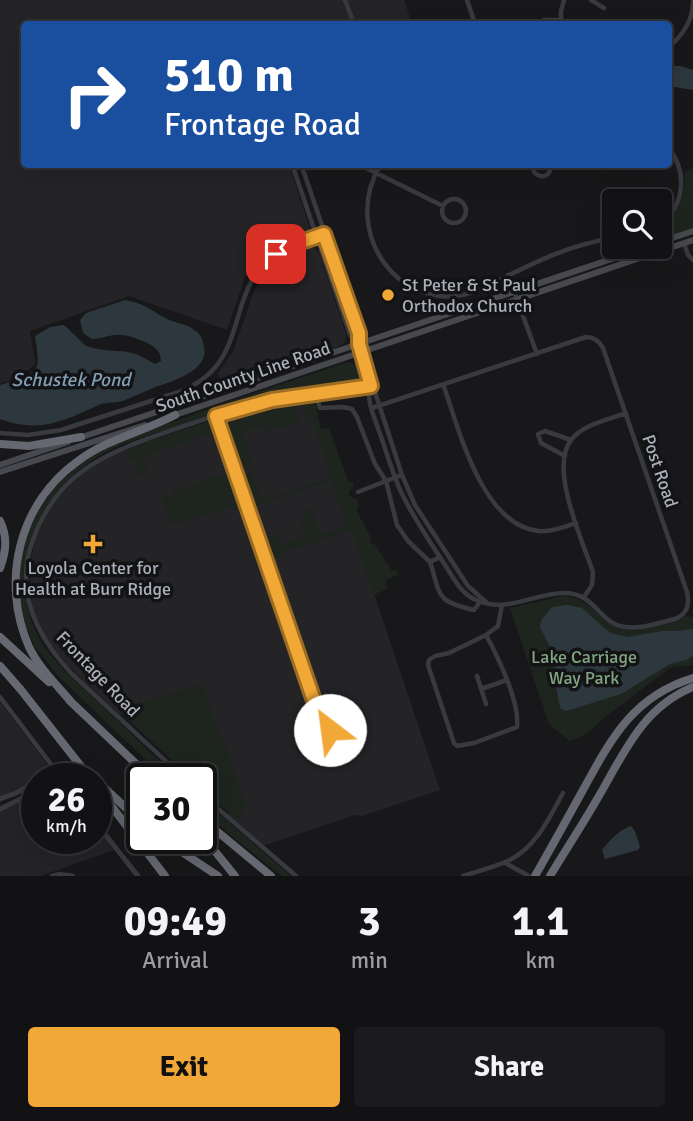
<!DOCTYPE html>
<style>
:root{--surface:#121214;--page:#1b1b1d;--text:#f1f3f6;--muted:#9c9ea0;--line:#313234;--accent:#f2a837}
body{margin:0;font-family:Signika,sans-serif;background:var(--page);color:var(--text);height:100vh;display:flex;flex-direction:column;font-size:26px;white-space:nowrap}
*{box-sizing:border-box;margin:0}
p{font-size:23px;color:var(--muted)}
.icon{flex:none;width:38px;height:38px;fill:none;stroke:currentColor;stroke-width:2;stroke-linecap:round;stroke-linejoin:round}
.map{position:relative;height:876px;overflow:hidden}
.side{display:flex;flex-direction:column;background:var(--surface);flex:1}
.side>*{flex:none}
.banner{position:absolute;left:21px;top:21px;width:651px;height:147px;border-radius:7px;box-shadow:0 7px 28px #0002,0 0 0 2px var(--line);background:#1a4fa0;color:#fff;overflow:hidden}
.tools{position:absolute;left:602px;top:189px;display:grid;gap:14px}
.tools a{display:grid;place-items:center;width:70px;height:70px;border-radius:7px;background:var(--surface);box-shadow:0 7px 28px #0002,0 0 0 2px var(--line);font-size:35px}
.speed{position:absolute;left:21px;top:763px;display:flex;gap:14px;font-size:35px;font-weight:700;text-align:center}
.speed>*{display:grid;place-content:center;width:91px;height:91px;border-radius:50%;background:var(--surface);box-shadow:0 7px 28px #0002,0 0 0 2px var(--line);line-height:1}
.speed small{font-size:18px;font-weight:400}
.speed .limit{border:4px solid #111;border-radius:10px;background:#fff;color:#111}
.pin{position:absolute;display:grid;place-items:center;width:60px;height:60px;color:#fff;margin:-30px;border-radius:14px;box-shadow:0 4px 10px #0006}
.me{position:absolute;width:77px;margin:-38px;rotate:330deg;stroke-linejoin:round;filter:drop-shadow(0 0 5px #0008)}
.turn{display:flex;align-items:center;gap:24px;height:147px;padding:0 28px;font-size:32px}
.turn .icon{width:91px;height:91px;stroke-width:2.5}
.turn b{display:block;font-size:49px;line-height:60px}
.eta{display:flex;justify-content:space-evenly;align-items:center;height:119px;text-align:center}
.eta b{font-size:42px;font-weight:700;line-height:49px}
.button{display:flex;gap:14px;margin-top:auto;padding:14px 28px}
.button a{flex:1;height:80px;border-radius:7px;background:var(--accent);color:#111;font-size:28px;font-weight:700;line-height:80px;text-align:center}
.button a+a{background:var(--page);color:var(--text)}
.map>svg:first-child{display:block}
.built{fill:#242427}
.green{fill:#1d251e}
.water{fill:#2d383e}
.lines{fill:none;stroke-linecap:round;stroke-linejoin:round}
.minor{stroke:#393a3f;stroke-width:4.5}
.tertiary{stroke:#393a3f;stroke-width:5}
.secondary{stroke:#47494f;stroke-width:6}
.motorway{stroke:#656870;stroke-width:8}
.route-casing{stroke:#9d6d24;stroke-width:18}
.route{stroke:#f2a837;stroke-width:12}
.poi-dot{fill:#f2a837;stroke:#131315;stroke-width:2.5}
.labels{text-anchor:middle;stroke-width:7;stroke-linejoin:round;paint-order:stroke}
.poi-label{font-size:18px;fill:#aab0b9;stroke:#131315;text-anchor:start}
.street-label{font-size:18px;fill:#aab0b9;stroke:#131315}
.park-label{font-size:18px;fill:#81a481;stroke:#131315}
.water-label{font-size:19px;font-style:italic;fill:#819fb4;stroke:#131315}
</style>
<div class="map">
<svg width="693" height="876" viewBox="0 0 693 876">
<rect width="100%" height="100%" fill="#18181a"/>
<!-- built -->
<path class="built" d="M0,0H404L412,24H24V164L289,165L311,232L280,243L261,256L245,277L227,330L129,296L30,331L35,363L30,369L8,381L0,383Z
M307,247L314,248L319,253L345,331L346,337L345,342L334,349L292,360L222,385L218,373L233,352L253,294L262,277L272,266L282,258Z
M308,397L440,790L362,816L355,815L263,846L226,814L243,808L201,685L120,715L68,666L46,639L35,615L31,599L29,567L36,537L50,508L71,484L83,473L105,458L142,443L253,407Z
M0,702L52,771L10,794L0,797Z
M37,795V838H96V827L114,850L41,876H0V811Z"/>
<!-- green -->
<path class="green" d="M693,167V228L660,239V235C674,215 687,199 684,173Z
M348,362L358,364L361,371V378L354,385L256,400L125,443C86,459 54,486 37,525C34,531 31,538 29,545C20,578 25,620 45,648C61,669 82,687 101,705C127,730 153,755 180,779H166L59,677L35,647L23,620L19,602L20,556L28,532L39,509L54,488L88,457L127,439L222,404Z
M314,398L321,429L329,428L349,483L353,482L354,486L349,492V495L352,498H356L359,504L357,511L371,538L370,542L375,545L392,571L396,570L398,575L386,580L387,589L373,595L352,530L284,552L283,555L270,560L265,543C271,537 276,536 273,525L281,544L304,536L300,522L306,520L303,512L311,509L320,535L346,526L331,480L252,507L241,476L251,471L253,473L261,497L265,496L266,499L327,479V476L330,474L312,418H307L302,404L306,399Z
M294,401L300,422L270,431L267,434L264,426L262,425L244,431L243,433L252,460L249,462V465L241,468L238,467L223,424L224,418L260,407Z
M209,421L214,424L220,440L215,443L211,433L169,448L161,447L157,451L143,458L147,466L146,469L147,474L138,477L132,469L138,466L137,461L133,462L131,457L128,458L126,453L130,448Z
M229,472L231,473L241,502L240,504L171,526L161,495L165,494L167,497L173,495L172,491L179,489L180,491L187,490L186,487Z
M563,596C591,596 603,629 631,630C638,630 646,628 653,626C664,624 676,623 685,616L693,617V665L670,668L605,717L588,733L570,741L549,724L510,608Z
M203,684L220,738L224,743L247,809L237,819L232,816L201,788V779H192L120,712L123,707Z
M201,798L291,876H282L235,839L201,810Z"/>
<!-- water -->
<path class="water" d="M669,66H680L693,70V90L669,86Z
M125,300C143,302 154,313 169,320C177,323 187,324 194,330C199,333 202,337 203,343C213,371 171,381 153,388C143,392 133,397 123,401C116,403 108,402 101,404C65,420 41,434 0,419V385C10,382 32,377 37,366C39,360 36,342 35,336L50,327L64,325L86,346C100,351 113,350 128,352C138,354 146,359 155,364L161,361C160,356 161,354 157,350C151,342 125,333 114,335C106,336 100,339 92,339L83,333L80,320L86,313Z
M568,605L582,608L610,633L628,637L662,631H678L693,629V656L686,660L670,664L621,694L566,711L560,708L554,676L556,660L540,627L542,619L552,607Z
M631,826L635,831L640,847L638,850L605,859L602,850C610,840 619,830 631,826Z"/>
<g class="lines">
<!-- minor -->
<path class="minor" d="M345,0L354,24
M467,0L475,24
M591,0L604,8
M544,20H560
M561,24V11L564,0
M668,48C682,36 693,21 693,2
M292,164L350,335L358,344
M301,164L359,333C358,349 367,379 375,392L402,475L415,505L468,586L486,602
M358,164L443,206
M381,164C339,231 400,319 477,291C522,269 564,245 614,238
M534,164V172C542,180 552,176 550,164
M442 211a12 12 0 1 1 24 0a12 12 0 1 1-24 0Z
M660,225C685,205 688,172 668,147
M684,243L688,255L693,260
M508,275L537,354
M443,384C459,429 482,526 539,531C552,532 564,527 576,523
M371,386C365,398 375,419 379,431C387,453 393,476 403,496C415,520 430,542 445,565C453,577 461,594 476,600C507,614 534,593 564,593C593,593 597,617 617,625C635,632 657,623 675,619C687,614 690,605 687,592L603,348C599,341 594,337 586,337L372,408
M316,394L320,408L343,407L352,409L357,417L375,464L386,481L402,475
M216,416L321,721
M0,433L28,435L61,430L179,392C224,374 229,346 242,304C247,290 252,277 262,266C279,249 302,241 324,234
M565,456L541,443L538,434L545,431L571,440
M358,492L386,481L397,525L408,541L430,562L440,557
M430,562C441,596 435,601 474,610L480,602
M584,597L592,585L593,572C582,540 549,468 571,440C583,424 608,420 626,413
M486,635L449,653L435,656L429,660L428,665L454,743L457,746L474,743L517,727C520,702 498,657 486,635L498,626L502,605
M477,676L486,704
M481,689L507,680
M0,697L56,771
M315 729a8 8 0 1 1 16 0a8 8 0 1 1-16 0Z
M185,779L72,674C40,640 16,598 30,549C54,468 112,451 184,426C214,416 244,405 276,400C306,395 342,394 371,386
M201,794L296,876
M505,863L529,876
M52,876L60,874L73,876
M463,876C478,871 495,867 510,860C537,846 549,818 563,793"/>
<!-- tertiary -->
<path class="tertiary" d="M42,779L56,771L61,779
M0,799L16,793L37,782
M0,809L37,791
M96,823L138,876"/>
<!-- secondary -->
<path class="secondary" d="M660,242L693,231
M172,416L693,240
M79,438L647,247
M0,465L68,442
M0,472L145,425"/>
<!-- motorway -->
<path class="motorway" d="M0,444L29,446L81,437
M0,521C8,537 6,552 0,568
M0,637L49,682
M0,666L21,690L91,779
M69,700L152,779
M72,703C57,685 39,668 29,647C0,581 19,503 78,461C107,439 143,432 175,415
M96,780L142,823
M96,786L165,876
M201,818L271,876
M201,834L235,876
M161,838L218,876
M535,876C551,848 567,819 583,790C611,739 633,696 693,678
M550,876C565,851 581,827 596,801C623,756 640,709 693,687"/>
</g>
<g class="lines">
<defs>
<path id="route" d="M276,254L290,246L324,234L359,333V344L371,386L272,400L216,416L321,721L328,723L330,730"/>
</defs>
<!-- route casing -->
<use href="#route" class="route-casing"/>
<!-- route -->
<use href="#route" class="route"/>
</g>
<!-- markers -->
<g class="poi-dot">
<circle cx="388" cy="295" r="7"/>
<path d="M89.5 533.5h7v7h7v7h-7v7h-7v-7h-7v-7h7z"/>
</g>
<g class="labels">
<!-- poi labels -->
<g class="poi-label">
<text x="402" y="291">St Peter &amp; St Paul<tspan x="402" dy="21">Orthodox Church</tspan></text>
<text x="93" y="574" text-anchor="middle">Loyola Center for<tspan x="93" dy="21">Health at Burr Ridge</tspan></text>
</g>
<!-- street labels -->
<g class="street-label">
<text transform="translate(243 377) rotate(-19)" y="6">South County Line Road</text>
<text transform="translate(660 471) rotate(71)" y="6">Post Road</text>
<text transform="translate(98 674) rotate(46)" y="6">Frontage Road</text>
</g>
<!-- park labels -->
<g class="park-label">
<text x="584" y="663">Lake Carriage<tspan x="584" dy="21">Way Park</tspan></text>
</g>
<!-- water labels -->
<g class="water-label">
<text x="71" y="386">Schustek Pond</text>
</g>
</g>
</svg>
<div class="tools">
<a><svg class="icon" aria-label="search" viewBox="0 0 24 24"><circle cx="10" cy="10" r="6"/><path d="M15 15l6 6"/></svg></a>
</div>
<div class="speed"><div>26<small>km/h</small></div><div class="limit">30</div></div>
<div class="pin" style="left:276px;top:254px;background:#d93025"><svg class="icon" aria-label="arrive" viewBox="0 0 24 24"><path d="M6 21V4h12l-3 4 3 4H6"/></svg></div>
<svg class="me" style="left:330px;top:730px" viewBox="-20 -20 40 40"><circle r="19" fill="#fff"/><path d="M0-13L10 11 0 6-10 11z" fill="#f2a837"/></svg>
<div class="banner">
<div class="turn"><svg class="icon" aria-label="right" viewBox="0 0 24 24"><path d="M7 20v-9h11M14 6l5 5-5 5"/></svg><div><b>510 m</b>Frontage Road</div></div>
</div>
</div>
<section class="side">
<div class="eta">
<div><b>09:49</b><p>Arrival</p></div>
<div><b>3</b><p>min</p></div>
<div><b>1.1</b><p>km</p></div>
</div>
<div class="button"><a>Exit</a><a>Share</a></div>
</section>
